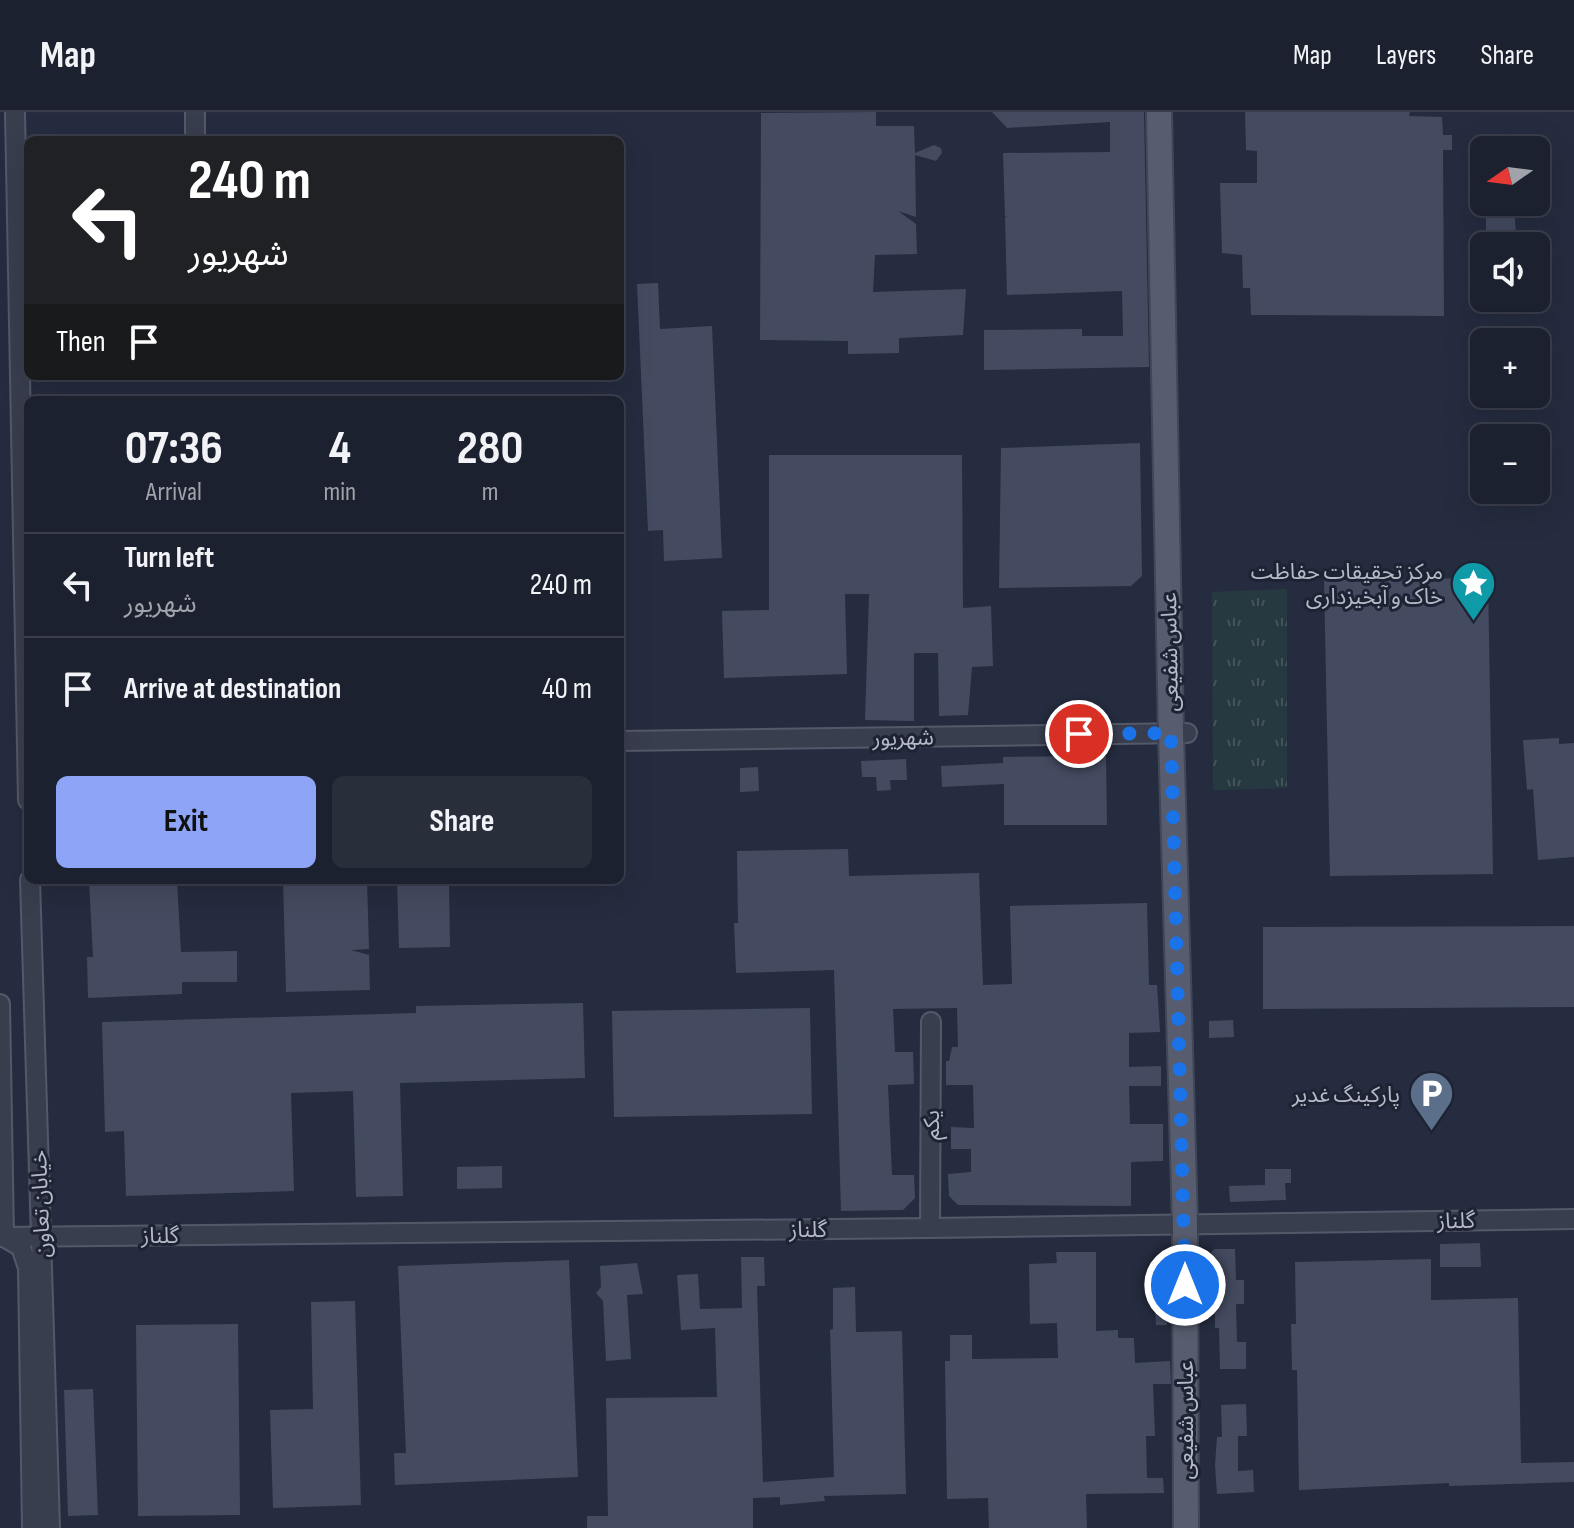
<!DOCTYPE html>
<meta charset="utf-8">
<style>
:root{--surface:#1c212f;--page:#292e3b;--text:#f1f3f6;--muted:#a0a3aa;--line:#3a3e4b;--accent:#8ea4f6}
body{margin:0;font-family:"Sofia Sans Condensed","Noto Sans Arabic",sans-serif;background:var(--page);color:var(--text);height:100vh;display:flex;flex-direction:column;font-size:30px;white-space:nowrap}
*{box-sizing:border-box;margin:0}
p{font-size:26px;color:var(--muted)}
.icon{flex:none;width:44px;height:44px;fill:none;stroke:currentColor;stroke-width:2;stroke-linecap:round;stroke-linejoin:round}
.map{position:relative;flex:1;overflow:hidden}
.drawer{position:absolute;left:24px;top:284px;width:600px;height:488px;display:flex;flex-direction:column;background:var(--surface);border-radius:12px;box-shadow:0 8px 32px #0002,0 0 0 2px var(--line)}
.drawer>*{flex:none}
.hud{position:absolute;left:24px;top:24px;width:600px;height:244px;border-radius:12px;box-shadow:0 8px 32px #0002,0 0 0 2px var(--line);background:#202124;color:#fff;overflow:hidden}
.needle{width:52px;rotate:256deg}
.tools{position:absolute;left:1470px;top:24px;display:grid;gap:16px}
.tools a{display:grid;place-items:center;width:80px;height:80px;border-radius:12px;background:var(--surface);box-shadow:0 8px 32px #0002,0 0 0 2px var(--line);font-size:40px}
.pin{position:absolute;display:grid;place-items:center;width:68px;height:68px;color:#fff;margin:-34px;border:4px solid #fff;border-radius:50%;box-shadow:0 2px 8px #0007}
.me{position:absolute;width:88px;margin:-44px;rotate:0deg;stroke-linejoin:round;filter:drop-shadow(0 0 6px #0008)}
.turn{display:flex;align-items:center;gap:28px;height:168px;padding:0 32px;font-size:36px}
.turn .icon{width:104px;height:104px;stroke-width:2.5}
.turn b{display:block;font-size:56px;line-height:68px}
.then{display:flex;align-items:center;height:76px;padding:0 32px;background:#0003;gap:16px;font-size:30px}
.eta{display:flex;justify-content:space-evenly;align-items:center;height:136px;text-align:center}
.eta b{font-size:48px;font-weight:700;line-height:56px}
.button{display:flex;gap:16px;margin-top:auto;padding:16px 32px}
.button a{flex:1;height:92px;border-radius:12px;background:var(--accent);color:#111;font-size:32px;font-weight:700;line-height:92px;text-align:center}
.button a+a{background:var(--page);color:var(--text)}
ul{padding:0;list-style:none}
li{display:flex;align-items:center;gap:24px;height:104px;padding:0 32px;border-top:2px solid var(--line)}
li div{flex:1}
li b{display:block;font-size:30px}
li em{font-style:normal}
header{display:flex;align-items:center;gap:48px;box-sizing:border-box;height:112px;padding:0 40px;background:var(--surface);border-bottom:2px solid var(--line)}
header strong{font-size:38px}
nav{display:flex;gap:44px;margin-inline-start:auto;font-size:28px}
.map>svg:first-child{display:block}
.grass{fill:url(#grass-tufts)}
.building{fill:#444b60}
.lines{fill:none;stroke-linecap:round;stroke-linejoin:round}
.minor-casing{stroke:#545969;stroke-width:22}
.major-casing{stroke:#424758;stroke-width:28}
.minor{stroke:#393e4f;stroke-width:18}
.major{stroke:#575d6e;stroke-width:24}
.route{stroke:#1a73e8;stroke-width:14;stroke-dasharray:0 25.2}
.labels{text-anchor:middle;stroke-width:6;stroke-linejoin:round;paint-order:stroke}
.poi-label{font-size:22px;fill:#b5bac9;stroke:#1e2334;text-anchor:end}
.street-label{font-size:22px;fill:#b5bac9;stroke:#1e2334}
</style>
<header>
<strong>Map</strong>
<nav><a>Map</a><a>Layers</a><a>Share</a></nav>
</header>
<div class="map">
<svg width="1574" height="1416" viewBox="0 0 1574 1416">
<defs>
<pattern id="grass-tufts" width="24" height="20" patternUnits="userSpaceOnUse" patternTransform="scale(2)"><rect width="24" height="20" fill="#273940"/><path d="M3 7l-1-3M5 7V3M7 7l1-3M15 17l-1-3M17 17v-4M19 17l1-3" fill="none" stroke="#44545a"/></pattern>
</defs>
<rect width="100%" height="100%" fill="#252c3f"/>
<!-- grass -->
<path class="grass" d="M1287,477V676L1213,678L1212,480Z"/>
<!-- building -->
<path class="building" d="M876,0V14H914L915,41L934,33L941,36L942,41L936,49L915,43L916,105L898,99L916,112L917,142L875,143L873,180L966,177L963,223L899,226V241L848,242V229L760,228L761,1Z
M992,0H1144L1149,255L984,258V218L1082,217V224H1123L1122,179L1007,183L1005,105H1007L1005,104L1003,41L1110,40V10L1007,16Z
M1245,0H1410L1409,4L1442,5L1443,23H1452V38H1443L1444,204L1251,203L1250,176H1243L1242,143L1222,141L1220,71H1257V39L1246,38Z
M1486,90H1514L1516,125H1486Z
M658,171L660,217L712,214L722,446L664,449L663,418L648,419L637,172Z
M1140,331L1142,464L1131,474L999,476L1001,336Z
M769,343H962L963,496L991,494L993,554L972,555L968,603L939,604L938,541H914V609L865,608L869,482H845L847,562L724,566L722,499L769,498Z
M1488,466L1493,762L1330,764L1324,468Z
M1559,626V632L1574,631V745L1538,748L1533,677L1527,678L1523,628Z
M1106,644L1107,713H1004V672L942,675L941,654L1003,651V645Z
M906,647L907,668H890L891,678L877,679L876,665H862L861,649Z
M758,655L759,679L740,680V656Z
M848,737L849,764L979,761L983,873L1012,872L1010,794L1147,791L1149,873H1157L1160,920L1129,921V955L1161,954V974H1129L1130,1012H1163V1049L1131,1050V1094L958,1093L949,1084L948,1062L971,1060V1037H951V1015L974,1016L973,973H946V949H949L952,935H958L957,896L893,897L895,940H913L914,972L888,973L892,1063H914L915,1086L903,1098L841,1099L834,858L736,861L734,811H738L737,739Z
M89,768H177L181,840L237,839V870H182V882L88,886L87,845H93Z
M283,768H367L369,837L351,838L369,843L370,878L286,880Z
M397,768H449L450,835L399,836Z
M1574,814V895L1263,897V815Z
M583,891L585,966L400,971L403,1084L356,1085L353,979L291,981L294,1079L126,1084L124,1019L105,1020L102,910L416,901V894Z
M810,896L812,1002L614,1005L612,899Z
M1233,908L1234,925L1209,926V909Z
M502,1054V1076L457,1077V1055Z
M1265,1057H1291V1071H1285L1286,1088L1230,1090L1229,1074L1265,1073Z
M1480,1131L1481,1155H1440V1132Z
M1214,1137H1235L1236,1168H1244V1192H1236L1237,1230H1246V1257H1220L1219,1216H1215V1158H1211L1210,1142Z
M1056,1140H1096V1219L1118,1218V1226H1134L1135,1251L1170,1249L1171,1272H1153L1155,1324H1146L1147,1366H1163L1164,1381L1086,1382L1087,1416H989L988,1386L947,1387L945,1249H950V1223H972V1247L1058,1246L1057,1211L1030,1212L1029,1152L1057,1151Z
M741,1145H764L765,1174H757L763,1370L834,1365L830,1218L833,1217V1176L855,1175L856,1220L902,1219L906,1382L824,1384L825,1389L780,1393V1385L753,1386V1416H587V1404H608L606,1286L717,1285L715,1216L681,1218L677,1163L698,1162L700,1197L742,1196Z
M1431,1147V1188L1518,1186L1521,1351L1574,1350V1370L1449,1374V1371L1299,1378L1297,1258H1292L1291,1212H1296L1295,1150Z
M569,1148L578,1365L395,1373L394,1341H406L398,1154Z
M637,1151L643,1182L627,1183L631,1247L606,1249L603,1189L596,1181L601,1175L600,1154Z
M1154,1180H1166L1167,1213H1156Z
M355,1189L361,1393L273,1396L270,1298L313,1297L311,1190Z
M238,1212L240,1403L138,1404L136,1213Z
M93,1277L98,1403L68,1404L64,1278Z
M1246,1292L1247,1324H1238V1359L1253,1358L1254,1380L1217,1382L1215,1353L1217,1325H1222L1221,1293Z"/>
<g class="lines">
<defs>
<path id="minor" d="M15,0L28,688
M195,0V28
M620,629L1187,621
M30,768L50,1416
M0,892L4,1125
M930,1116L931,910
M0,1125L930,1116L1574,1107
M4,1125L21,1135L28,1156L32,1416"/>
<path id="major" d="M1159,0L1171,621L1185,1112L1186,1416"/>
</defs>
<!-- minor casing -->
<use href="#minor" class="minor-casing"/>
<!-- major casing -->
<use href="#major" class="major-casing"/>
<!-- minor -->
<use href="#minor" class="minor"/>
<!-- major -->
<use href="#major" class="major"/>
</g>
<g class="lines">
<!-- route -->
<path class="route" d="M1079,622L1171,621L1185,1173"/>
</g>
<!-- icons -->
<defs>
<symbol id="sight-pin" viewBox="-11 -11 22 30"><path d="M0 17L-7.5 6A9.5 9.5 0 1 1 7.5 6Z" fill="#0f9aa8" stroke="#1e2334"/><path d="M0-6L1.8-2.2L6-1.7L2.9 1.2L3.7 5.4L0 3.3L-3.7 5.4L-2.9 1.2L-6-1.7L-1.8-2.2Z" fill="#fff"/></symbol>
<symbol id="parking-pin" viewBox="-11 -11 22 30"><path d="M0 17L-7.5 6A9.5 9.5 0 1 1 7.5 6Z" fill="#5c6f8a" stroke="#1e2334"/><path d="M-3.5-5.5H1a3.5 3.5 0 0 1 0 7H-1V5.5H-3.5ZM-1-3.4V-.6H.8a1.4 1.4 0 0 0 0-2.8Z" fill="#fff"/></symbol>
</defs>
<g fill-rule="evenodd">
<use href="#sight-pin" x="1448" y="446" width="51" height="69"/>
<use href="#parking-pin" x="1406" y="956" width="51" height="69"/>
</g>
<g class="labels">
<!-- poi labels -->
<g class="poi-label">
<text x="1443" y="467">مرکز تحقیقات حفاظت<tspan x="1443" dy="25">خاک و آبخیزداری</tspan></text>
<text x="1400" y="990">پارکینگ غدیر</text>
</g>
<!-- street labels -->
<g class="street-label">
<text transform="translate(1169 540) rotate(-91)" y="8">عباس شفیعی</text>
<text transform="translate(903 625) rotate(-1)" y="8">شهریور</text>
<text transform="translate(931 1013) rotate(-90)" y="8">یکم</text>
<text transform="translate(40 1092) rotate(-92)" y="8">خیابان تعاون</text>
<text transform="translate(1456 1108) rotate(-1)" y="8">گلناز</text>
<text x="808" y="1125">گلناز</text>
<text x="160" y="1131">گلناز</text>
<text transform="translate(1185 1308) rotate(-90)" y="8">عباس شفیعی</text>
</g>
</g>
</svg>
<div class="tools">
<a><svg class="needle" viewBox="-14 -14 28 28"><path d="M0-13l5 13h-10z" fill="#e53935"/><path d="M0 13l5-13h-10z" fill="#a0a3aa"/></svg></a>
<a><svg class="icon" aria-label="sound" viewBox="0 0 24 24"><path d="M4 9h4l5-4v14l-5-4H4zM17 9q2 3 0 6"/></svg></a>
<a>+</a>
<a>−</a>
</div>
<div class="pin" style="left:1079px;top:622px;background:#d93025"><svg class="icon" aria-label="arrive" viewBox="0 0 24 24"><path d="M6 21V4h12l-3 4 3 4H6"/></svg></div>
<svg class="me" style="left:1185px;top:1173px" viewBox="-20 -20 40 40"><circle r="17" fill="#1a73e8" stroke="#fff" stroke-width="3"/><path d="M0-11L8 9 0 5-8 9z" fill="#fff"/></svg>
<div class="hud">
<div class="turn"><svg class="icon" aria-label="left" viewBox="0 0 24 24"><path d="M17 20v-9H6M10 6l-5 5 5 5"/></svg><div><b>240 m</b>شهریور</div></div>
<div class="then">Then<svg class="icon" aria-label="arrive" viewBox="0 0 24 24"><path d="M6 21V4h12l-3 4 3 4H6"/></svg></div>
</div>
<section class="drawer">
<div class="eta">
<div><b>07:36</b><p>Arrival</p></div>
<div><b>4</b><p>min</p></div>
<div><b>280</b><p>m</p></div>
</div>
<ul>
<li><svg class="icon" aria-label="left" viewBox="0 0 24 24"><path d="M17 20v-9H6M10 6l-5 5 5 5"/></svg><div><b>Turn left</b><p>شهریور</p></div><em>240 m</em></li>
<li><svg class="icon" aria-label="arrive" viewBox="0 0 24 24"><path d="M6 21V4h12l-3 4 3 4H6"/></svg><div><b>Arrive at destination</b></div><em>40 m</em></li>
</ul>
<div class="button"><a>Exit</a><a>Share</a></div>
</section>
</div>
